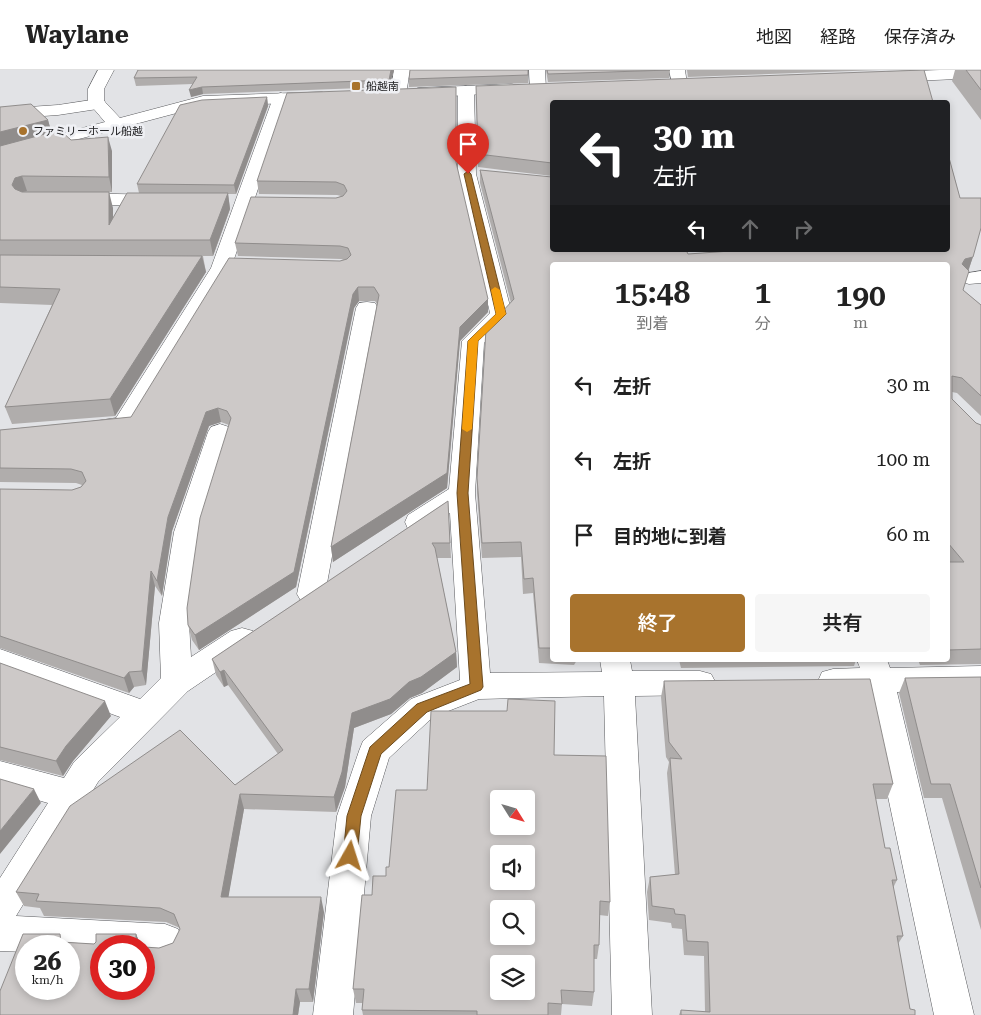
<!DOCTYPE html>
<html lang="ja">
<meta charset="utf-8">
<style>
:root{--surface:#fff;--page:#f6f6f6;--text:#222;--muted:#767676;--line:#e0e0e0;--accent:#a8732d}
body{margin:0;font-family:"Roboto Serif","Noto Sans JP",serif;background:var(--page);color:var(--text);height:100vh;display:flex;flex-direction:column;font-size:19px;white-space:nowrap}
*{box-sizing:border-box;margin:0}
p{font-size:16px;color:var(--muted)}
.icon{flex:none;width:28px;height:28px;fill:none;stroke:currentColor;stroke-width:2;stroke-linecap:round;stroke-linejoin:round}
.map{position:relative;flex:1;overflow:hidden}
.panel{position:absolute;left:550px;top:192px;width:400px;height:400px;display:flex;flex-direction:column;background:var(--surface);border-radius:5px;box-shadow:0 2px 8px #0003}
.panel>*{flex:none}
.banner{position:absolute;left:550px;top:30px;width:400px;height:152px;border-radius:5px;box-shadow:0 2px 8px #0003;background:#202124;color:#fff;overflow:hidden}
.needle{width:32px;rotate:127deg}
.buttons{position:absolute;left:490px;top:720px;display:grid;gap:10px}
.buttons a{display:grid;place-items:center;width:45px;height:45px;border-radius:5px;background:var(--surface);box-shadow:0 2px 8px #0003;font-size:25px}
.speed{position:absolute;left:15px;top:865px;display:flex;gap:10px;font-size:25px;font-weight:700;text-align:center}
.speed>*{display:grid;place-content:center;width:65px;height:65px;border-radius:50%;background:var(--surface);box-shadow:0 2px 8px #0003;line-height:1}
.speed small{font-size:12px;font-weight:400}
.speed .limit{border:8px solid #d22;background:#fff;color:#111}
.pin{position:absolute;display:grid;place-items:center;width:42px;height:42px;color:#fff;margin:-51px -21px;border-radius:50% 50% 50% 0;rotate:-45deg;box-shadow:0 0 5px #0007}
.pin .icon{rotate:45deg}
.me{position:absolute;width:55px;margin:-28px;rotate:6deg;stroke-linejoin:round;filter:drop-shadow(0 0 4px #0008)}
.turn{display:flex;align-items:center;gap:18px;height:105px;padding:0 20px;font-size:22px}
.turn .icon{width:65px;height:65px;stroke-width:2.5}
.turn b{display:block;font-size:35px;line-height:42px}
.lanes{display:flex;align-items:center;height:48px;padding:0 20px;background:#0003;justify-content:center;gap:25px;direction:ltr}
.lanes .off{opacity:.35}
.eta{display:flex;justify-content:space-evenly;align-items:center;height:85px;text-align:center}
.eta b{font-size:30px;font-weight:600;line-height:35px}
.action{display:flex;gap:10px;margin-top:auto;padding:10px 20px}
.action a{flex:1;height:58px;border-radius:5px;background:var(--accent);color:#fff;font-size:20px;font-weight:600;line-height:58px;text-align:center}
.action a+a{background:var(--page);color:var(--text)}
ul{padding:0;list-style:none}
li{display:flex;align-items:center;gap:15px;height:75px;padding:0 20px}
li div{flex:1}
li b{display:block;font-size:19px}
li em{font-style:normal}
header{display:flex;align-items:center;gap:30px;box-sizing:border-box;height:70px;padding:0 25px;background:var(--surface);border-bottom:1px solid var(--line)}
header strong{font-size:24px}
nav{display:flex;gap:28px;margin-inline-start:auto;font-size:18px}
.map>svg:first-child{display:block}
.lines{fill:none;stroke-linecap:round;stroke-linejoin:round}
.minor-casing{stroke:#5a5b5e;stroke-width:1}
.tertiary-casing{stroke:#5a5b5e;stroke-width:1}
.minor{fill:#fff;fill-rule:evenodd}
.tertiary{fill:#fff;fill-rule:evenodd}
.wall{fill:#b0adac}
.shaded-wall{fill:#908d8c}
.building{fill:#cdc9c8;stroke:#908d8c;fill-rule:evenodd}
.route{fill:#a8732d;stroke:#6d4b1d}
.slow{fill:#f59e0b}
.poi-dot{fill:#a8732d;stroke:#eff0f4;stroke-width:2}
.labels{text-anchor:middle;stroke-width:5;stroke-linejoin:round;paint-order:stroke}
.far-poi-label{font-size:11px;fill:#212123;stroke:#eff0f4;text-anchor:start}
</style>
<header>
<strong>Waylane</strong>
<nav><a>地図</a><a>経路</a><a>保存済み</a></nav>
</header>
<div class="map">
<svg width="981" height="945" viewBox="0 0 981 945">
<rect width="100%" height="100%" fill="#e2e3e6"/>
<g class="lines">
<defs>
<path id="minor" d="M394,0H410L406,24L404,27H392L390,24Z
M529,0H545L546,19L544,22H532L530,19Z
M669,0H685L687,14L685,17H673Z
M466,16L472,18L474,21L476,104L512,244L484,273L475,423L490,603L602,602L600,590H630L632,601H700L711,604L716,613L711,622L700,625L635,626L652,945H612L604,626L479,629L433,647L389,688L371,746L353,945H313L337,746L359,681L363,671L411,629L460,610L450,443C436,453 426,463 408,459L405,452L408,445L449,419L462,271L490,243L458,104V21L460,18Z
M281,23L287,25L289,28L231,198L133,360L98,365L89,362L86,357L89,352L116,348L211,198L273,28L275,25Z
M98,29L104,30L106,34L104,38L58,45L0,49V39L58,35Z
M73,123L160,125L167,127L169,131L167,135L160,137L66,133L64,129L66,125Z
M981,201V213L969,214L962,212L959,208L962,204Z
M367,232L375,233L378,238L325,524L321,531L311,534L301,531L297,524L356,238L359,233Z
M220,354L229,357L232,362L202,462L189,553L191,587L231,561L242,558L253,561L257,569L253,577L188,621L98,712L16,846L165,854L178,859L184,872L178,885L165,890L144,889V876H101V886L69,884V876H26V882L0,881V808L48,733L0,719V691L64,708L74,692L120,647L0,603V579L140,629L161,608L159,553L174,462L208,362L211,357Z
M857,590H887L890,598L981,596V620L897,622L974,945H934L866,622L833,623L822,620L818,611L822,602L833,599L860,598Z"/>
<path id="tertiary" d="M98,0H114L104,19V31L120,48L203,26L322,22L328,24L330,27L328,30L322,32L203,36L0,90V80L105,52L88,32V19Z
M940,0H981V8L888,12L882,10L880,7L882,4L888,2Z
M512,14L518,16L520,19L518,22L418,28L412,26L410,23L412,20L418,18Z"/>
</defs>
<!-- minor casing -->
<use href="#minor" class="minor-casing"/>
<!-- tertiary casing -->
<use href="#tertiary" class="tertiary-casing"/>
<!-- minor -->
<use href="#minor" class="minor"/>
<!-- tertiary -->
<use href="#tertiary" class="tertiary"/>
</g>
<!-- wall -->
<path class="wall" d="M138,0H394L389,17L203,24L191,27L193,14L136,16L134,8Z
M528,0V13L409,17V9Z
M546,0H670L669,8L548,12Z
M687,0H880L688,7Z
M955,0H981V50L952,11Z
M476,16L552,32V106L478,97Z
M267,27L268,36L236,124H228L230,139L213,186H203L206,202L115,346L12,354L5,337L52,235L0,233V37L48,50L51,62L71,70L112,81V122H25L113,138V149L139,123L137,114Z
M948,84L960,128H981V158L963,220L981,235V346L957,323L952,322V329L976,353L981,355V594L920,595L918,590H948V195H552V590H577L574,595L539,593L533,523L523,524L521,487L482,488L477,423V408L486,259L511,233L480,113V100L552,108V180H686L688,184L745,180H948Z
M456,93L488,242L460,271L447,418L333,492L331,477L377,234L375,231H359L354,238L296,517L199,580L192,570L188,555L229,355L221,352L209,356L172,461L162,526L155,516L146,615L134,617L129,623L0,578V419L72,420L81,417L82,415L76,413L0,412V360L131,347L340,191L344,190L341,189L238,186L235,173L336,128L341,126L337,125L259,124L257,111Z
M448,431L451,488H437L456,582L457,597L422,623L410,628L391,644L354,658L345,717L336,742L244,739L228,827L324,842L313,932H300L298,945H0L64,872L94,874L136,864L141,876H101L159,878L173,873L180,859V858L166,852L44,846L40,838L24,836L16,822L235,715L278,684L228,615L224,617L216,605L212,589Z
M679,590H856L854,596L681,598Z
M0,593L111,646L73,691L63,706L0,690Z
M981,607V860L942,728H924L899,623L905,608Z
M664,611L893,714L887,729H875L885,778L897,810L893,818L903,866L898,874L910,939L915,945H679L681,940L705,942L704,886L684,885L682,859L672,858L671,853L649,850L647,822L650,807L675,805L667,703L669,692L666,687L661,627Z
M554,685L610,832L608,846L599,845V875L597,889H594V922L592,936L562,934L561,945H363L362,940L363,933H356L353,919L372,825L386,806L389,797L427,720Z"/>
<!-- shaded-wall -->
<path class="shaded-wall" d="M391,0H394L389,17V10Z
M202,17L203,24L191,27L189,20Z
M267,27L268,36L236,124L234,115Z
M48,50L52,64L0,78V62Z
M108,67L112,81V122L109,107Z
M22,106L27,121L19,123L16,130L12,115L15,108Z
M109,122L113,138V171L109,155Z
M228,123L230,139L213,186L210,170Z
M202,186L206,202L115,346L110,329Z
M973,187L968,201L962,194L965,189Z
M358,217L359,231L354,238L296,517L199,580L195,565L353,224Z
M488,229V242L460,271L447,418L333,492L331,477L460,257Z
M218,338L221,352L209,356L172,461L162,526L157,511L168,447L206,342Z
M151,501L155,516L146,615L142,601Z
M456,582L457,597L422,623L410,628L391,644L354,658L345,717L336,742L334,727L352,643L409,612Z
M224,600L228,615L224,617L220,602Z
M129,602L134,617L129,623L124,608Z
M105,631L111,646L73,691L63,706L56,691L66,676Z
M34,719L41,733L0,784V761Z
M240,724L244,739L226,841L221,827Z
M321,827L324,842L313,932L309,919Z
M136,864L141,876H136Z
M296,919L300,932L298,945H293Z"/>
<!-- building -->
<path class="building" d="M138,0H391L389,10L202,17L189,20L197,7L134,8Z
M410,0H528V5L409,9Z
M547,0H670L548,4Z
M924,0L933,32H552V93L478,84L476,16Z
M966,0H981V20Z
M456,17V92L488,229L460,257L447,403L331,477L379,225L374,217H358L353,224L294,502L195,565L188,555L187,538L200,448L231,348L227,341L218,338L206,342L168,447L157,511L151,501L142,601L129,602L124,608L0,566V419L72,420L81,417L86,411L82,402L71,399L0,398V360L131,347L229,188L340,191L347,189L351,185L348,178L340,176L235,173L251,127L336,128L343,126L347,121L344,115L336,112L257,111L287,23Z
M267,27L234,115L137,114L180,35L202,30Z
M31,34L48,50L0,62V37Z
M60,60L71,70L108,67L109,107L22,106L15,108L12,115L15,119L22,122H109V155L127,123H228L210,170H0V76Z
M948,84L960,128H981V158L973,187L965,189L962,194L969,201L963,220L981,235V326L962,308L952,306V329L976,353L981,355V579L948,580V492H964L948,473V195H552V578H539L533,508L524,509L521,472L482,473L477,408L486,259L514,229L480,100L552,107V180H686L688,184L745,180H948Z
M0,185L202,186L110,329L5,337L60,219L0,217Z
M448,431L450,473H432L435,478L456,582L421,607L409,612L390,629L352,643L342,702L334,727L240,724L221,827H321L309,919H296L293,945H0V921L23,864H60L61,872L94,874L96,872V864H136V876H101V919H144V877L159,878L173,873L180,859L174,844L160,838L36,831L39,824L16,822L70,736L180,660L235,715L283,680L224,600L220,602L212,589ZM26,876H69V919H26Z
M0,593L105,631L66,676L56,691L0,677Z
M981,607V818L950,714H931L905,608Z
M870,609L893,714H873L885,778H890L897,810H892L903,866H897L910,939L915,940V945H681V940L710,942L708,872L687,871L685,845L675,844L674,839L652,836L650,807L679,804L670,688L682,689L669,672L664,611Z
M508,629L555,631L554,685L606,686L610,832L600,831L599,875H594V922L561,920L562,934L548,933V945H477V941L362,940L364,919H353L362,825H372L373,806H386V797H389L396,720H427L431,641H507ZM499,729H526V756H499ZM499,784H526V811H499ZM499,839H526V866H499ZM499,894H526V921H499Z
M0,709L34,719L0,761Z"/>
<!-- route -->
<path class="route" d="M468,101L471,104L506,244L478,271L468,423L483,617L481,620L427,642L381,684L361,746L357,786L355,790L350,792L345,790L343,786L347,746L370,677L417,634L470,614L457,423L468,271L496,244L464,104Z"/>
<!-- slow -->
<path class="slow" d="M495,217L500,220L506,244L478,271L472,359L467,362L462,359L468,271L496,244L491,220Z"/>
<!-- markers -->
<g class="poi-dot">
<rect x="351" y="11" width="10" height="10" rx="2.5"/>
<circle cx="23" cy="61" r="5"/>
</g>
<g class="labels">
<!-- far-poi labels -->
<g class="far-poi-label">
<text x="366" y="20">船越南</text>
<text x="33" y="65">ファミリーホール船越</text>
</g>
</g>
</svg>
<div class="buttons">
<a><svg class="needle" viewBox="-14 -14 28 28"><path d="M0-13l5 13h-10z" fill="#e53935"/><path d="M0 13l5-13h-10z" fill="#767676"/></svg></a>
<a><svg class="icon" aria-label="sound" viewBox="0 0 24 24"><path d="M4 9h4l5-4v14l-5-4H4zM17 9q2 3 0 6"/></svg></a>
<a><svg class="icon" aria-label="search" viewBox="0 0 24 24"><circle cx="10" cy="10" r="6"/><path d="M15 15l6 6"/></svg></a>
<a><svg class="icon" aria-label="layers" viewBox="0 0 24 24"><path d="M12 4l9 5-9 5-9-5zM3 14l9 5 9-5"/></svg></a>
</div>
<div class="speed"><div>26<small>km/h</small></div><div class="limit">30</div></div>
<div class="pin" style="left:468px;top:104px;background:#d93025"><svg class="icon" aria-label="arrive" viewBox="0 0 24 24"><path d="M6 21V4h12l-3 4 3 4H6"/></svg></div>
<svg class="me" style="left:350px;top:786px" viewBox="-20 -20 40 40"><path d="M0-17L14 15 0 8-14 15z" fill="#a8732d" stroke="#fff" stroke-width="4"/></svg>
<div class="banner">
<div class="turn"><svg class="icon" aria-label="left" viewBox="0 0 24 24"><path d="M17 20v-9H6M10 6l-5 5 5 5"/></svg><div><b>30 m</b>左折</div></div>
<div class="lanes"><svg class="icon" aria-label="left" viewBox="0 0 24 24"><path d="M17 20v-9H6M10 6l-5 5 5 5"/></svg><svg class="icon off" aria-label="ahead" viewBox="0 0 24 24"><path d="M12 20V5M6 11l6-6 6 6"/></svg><svg class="icon off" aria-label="right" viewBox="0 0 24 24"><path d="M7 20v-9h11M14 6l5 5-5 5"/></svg></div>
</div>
<section class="panel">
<div class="eta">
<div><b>15:48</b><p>到着</p></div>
<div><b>1</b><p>分</p></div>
<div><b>190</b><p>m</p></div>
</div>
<ul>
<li><svg class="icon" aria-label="left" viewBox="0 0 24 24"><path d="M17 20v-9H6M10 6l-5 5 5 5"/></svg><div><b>左折</b></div><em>30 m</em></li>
<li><svg class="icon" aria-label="left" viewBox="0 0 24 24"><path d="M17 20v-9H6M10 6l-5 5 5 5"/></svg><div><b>左折</b></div><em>100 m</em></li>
<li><svg class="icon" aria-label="arrive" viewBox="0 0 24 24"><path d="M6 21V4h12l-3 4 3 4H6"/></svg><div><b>目的地に到着</b></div><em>60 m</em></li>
</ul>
<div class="action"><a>終了</a><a>共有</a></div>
</section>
</div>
